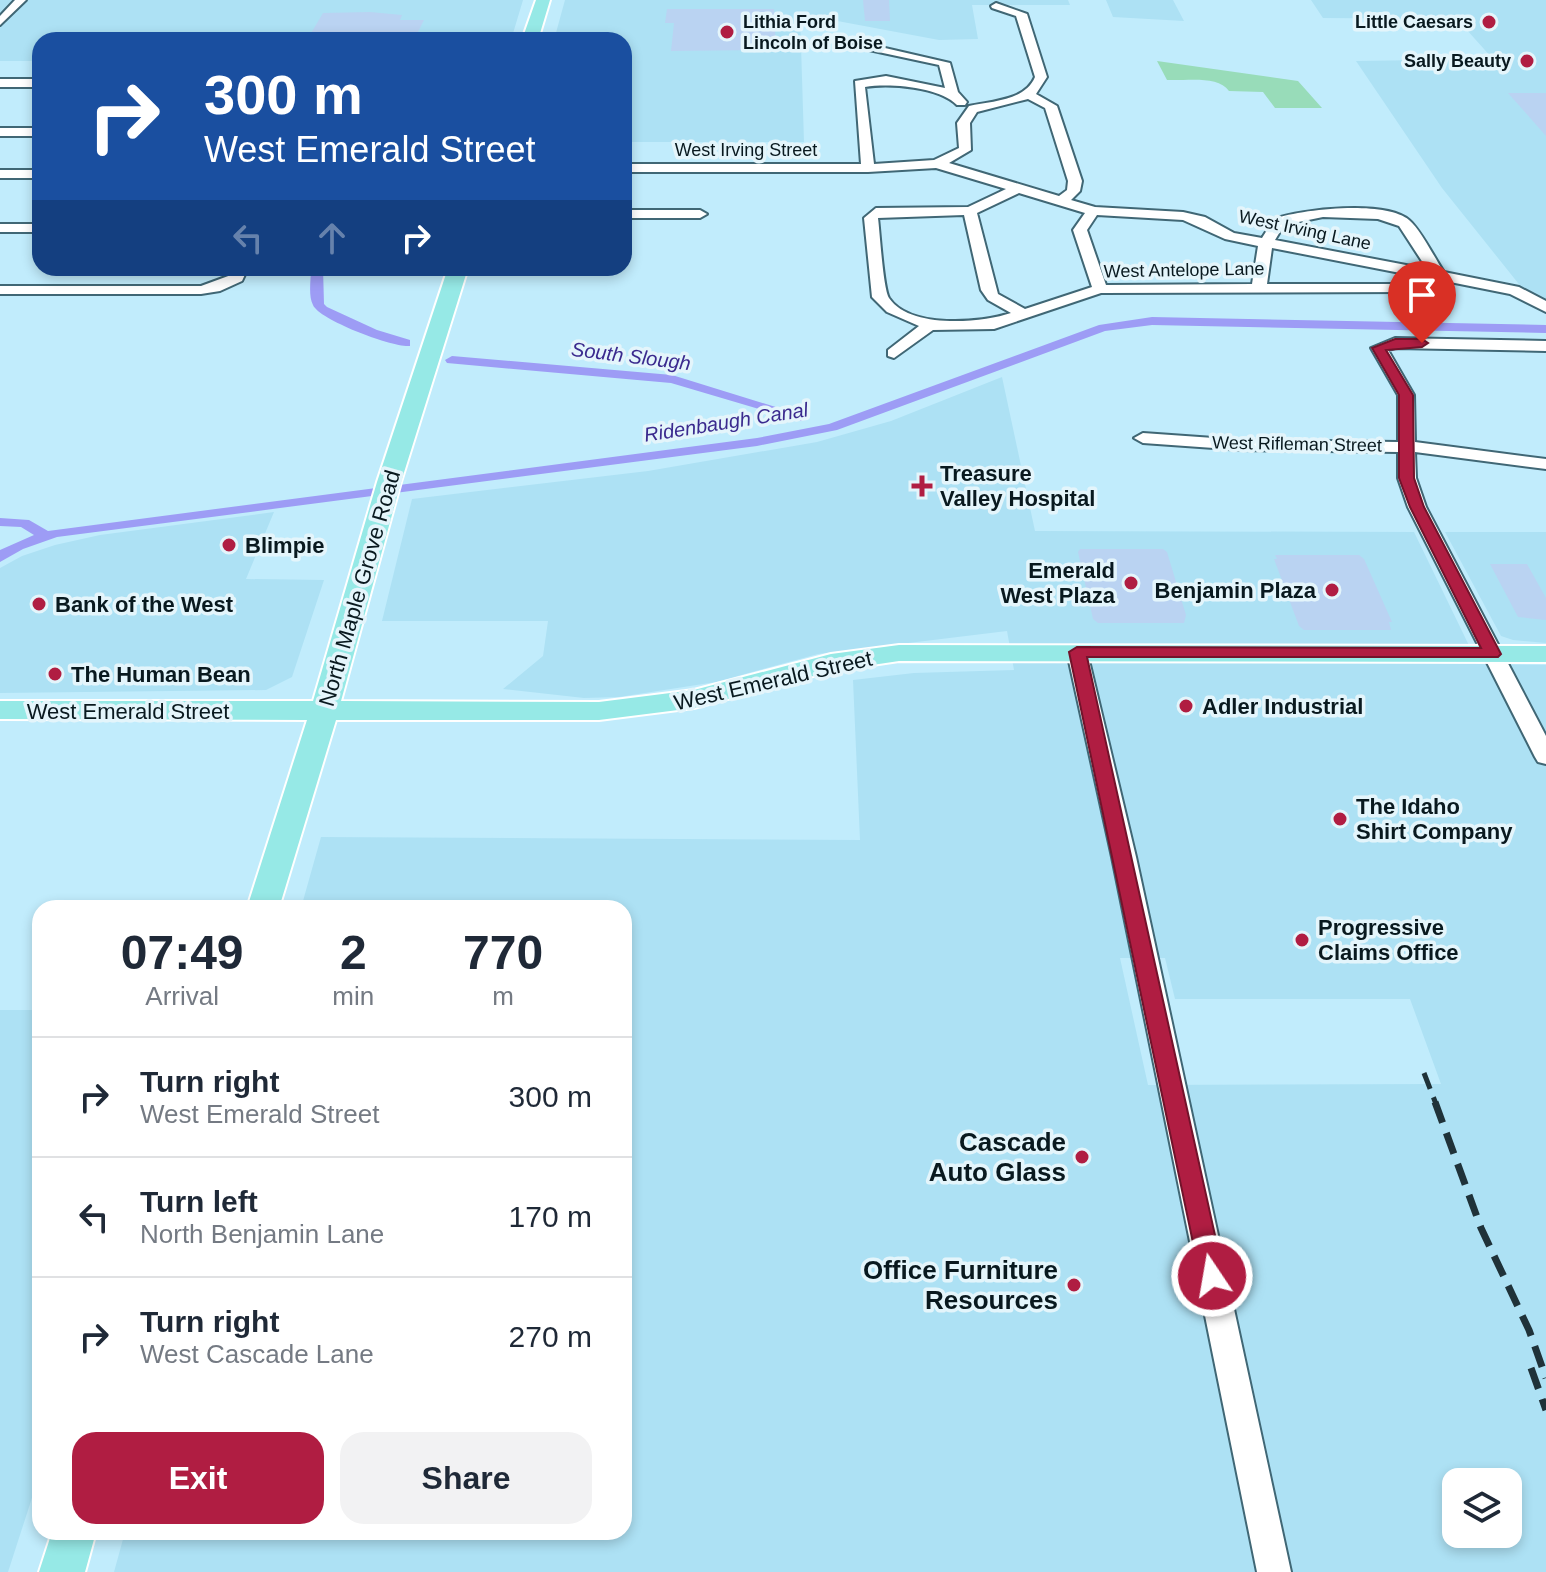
<!DOCTYPE html>
<style>
:root{--surface:#fff;--page:#f2f2f3;--text:#1f2937;--muted:#747a83;--line:#e0e1e3;--accent:#b01d42}
body{margin:0;font-family:Helvetica,sans-serif;background:var(--page);color:var(--text);height:100vh;display:flex;flex-direction:column;font-size:30px;white-space:nowrap}
*{box-sizing:border-box;margin:0}
p{font-size:26px;color:var(--muted)}
.icon{flex:none;width:44px;height:44px;fill:none;stroke:currentColor;stroke-width:2;stroke-linecap:round;stroke-linejoin:round}
.map{position:relative;flex:1;overflow:hidden}
.sheet{position:absolute;left:32px;top:900px;width:600px;height:640px;display:flex;flex-direction:column;background:var(--surface);border-radius:24px;box-shadow:0 4px 12px #0003}
.sheet>*{flex:none}
.guide{position:absolute;left:32px;top:32px;width:600px;height:244px;border-radius:24px;box-shadow:0 4px 12px #0003;background:#1a4fa0;color:#fff;overflow:hidden}
.fabs{position:absolute;left:1442px;top:1468px;display:grid;gap:16px}
.fabs a{display:grid;place-items:center;width:80px;height:80px;border-radius:16px;background:var(--surface);box-shadow:0 4px 12px #0003;font-size:40px}
.pin{position:absolute;display:grid;place-items:center;width:68px;height:68px;color:#fff;margin:-82px -34px;border-radius:50% 50% 50% 0;rotate:-45deg;box-shadow:0 0 8px #0007}
.pin .icon{rotate:45deg}
.me{position:absolute;width:88px;margin:-44px;rotate:348deg;stroke-linejoin:round;filter:drop-shadow(0 0 6px #0008)}
.turn{display:flex;align-items:center;gap:28px;height:168px;padding:0 40px;font-size:36px}
.turn .icon{width:104px;height:104px;stroke-width:2.5}
.turn b{display:block;font-size:56px;line-height:68px}
.lanes{display:flex;align-items:center;height:76px;padding:0 40px;background:#0003;justify-content:center;gap:40px;direction:ltr}
.lanes .off{opacity:.35}
.eta{display:flex;justify-content:space-evenly;align-items:center;height:136px;text-align:center}
.eta b{font-size:48px;font-weight:700;line-height:56px}
.cta{display:flex;gap:16px;margin-top:auto;padding:16px 40px}
.cta a{flex:1;height:92px;border-radius:24px;background:var(--accent);color:#fff;font-size:32px;font-weight:700;line-height:92px;text-align:center}
.cta a+a{background:var(--page);color:var(--text)}
ul{padding:0;list-style:none}
li{display:flex;align-items:center;gap:24px;height:120px;padding:0 40px;border-top:2px solid var(--line)}
li div{flex:1}
li b{display:block;font-size:30px}
li em{font-style:normal}
.map>svg:first-child{display:block}
.built{fill:#ade1f4;fill-rule:evenodd}
.green{fill:#98dcb9}
.lines{fill:none;stroke-linecap:round;stroke-linejoin:round}
.canal{fill:#9d9cf5;fill-rule:evenodd}
.building{fill:#bad3f2}
.minor-casing{stroke:#406775;stroke-width:4}
.major-casing{stroke:#fff;stroke-width:4}
.minor{fill:#fff;fill-rule:evenodd}
.major{fill:#96e9e6;fill-rule:evenodd}
.rail-far1{stroke:#1f3239;stroke-width:5;stroke-dasharray:17 9;stroke-linecap:butt}
.rail{stroke:#1f3239;stroke-width:7;stroke-dasharray:22 11;stroke-linecap:butt}
.route{fill:#b01d42;stroke:#72132b;stroke-width:2}
.poi-dot{fill:#b01d42;stroke:#e4f5fb;stroke-width:3}
.labels{text-anchor:middle;stroke-width:7;stroke-linejoin:round;paint-order:stroke}
.far-poi-label{font-size:18px;font-weight:bold;fill:#09191f;stroke:#e4f5fb;text-anchor:end}
.far-street-label{font-size:18px;fill:#09191f;stroke:#e4f5fb}
.far-water-label{font-size:20px;font-style:italic;fill:#3a2a8e;stroke:#e4f5fb}
.poi-label{font-size:22px;font-weight:bold;fill:#09191f;stroke:#e4f5fb;text-anchor:start}
.street-label{font-size:22px;fill:#09191f;stroke:#e4f5fb}
.near-poi-label{font-size:26px;font-weight:bold;fill:#09191f;stroke:#e4f5fb;text-anchor:end}
</style>
<div class="map">
<svg width="1546" height="1572" viewBox="0 0 1546 1572">
<rect width="100%" height="100%" fill="#c1ecfc"/>
<!-- built -->
<path class="built" d="M0,0H523L511,40H40V61H0Z
M565,0H1068L1070,5H972L978,39L939,40L800,14L804,142H624V40H554Z
M1106,0H1173L1184,21L1113,17Z
M1311,0H1546V313L1522,288L1442,188L1356,61L1493,59L1457,19L1323,18Z
M1002,377L1035,531L1414,532L1478,664L1546,665V1572H114L125,1532H624V908H301L321,837L860,840L853,680L914,673L1014,670L1007,631L818,654L716,682L619,697L584,698L503,689L543,656L548,621H382L412,499L648,471L817,442L891,421ZM1120,958H1165L1175,999H1410L1441,1084L1148,1085ZM1456,1482H1508V1534H1456Z
M274,512L246,579L324,580L292,677L266,690L0,693V568L22,556L55,545L100,535Z
M1445,532H1546V643L1513,640L1501,636Z
M0,1010H40V1473L8,1572H0Z"/>
<!-- green -->
<path class="green" d="M1157,61L1298,81L1322,108H1275L1263,92L1229,91C1218,75 1187,81 1167,80Z"/>
<g class="lines">
<!-- canal -->
<path class="canal" d="M311,268H323L324,304L327,307L377,330L410,340V346C394,348 319,320 313,305C308,296 311,279 311,268Z
M1152,317L1546,325V333L1152,325L1105,331L837,430L757,446L57,537L23,549L0,562V550L34,535L21,527L0,526V518L29,520L48,531L757,438L829,424L1099,325Z
M452,356L672,375L808,417L801,421L796,420L671,383L447,363L445,360Z"/>
</g>
<!-- building -->
<path class="building" d="M863,0H889L890,21H865Z
M667,9H774L776,50L671,51L674,23H665Z
M370,12L402,15L400,20H424L414,40H307L323,13Z
M1508,93H1546V136Z
M1080,549H1163L1167,552L1186,615L1184,623H1098L1093,619L1078,552Z
M1275,555H1359L1364,559L1392,622H1389L1391,630H1304L1299,626L1274,559H1277Z
M1490,564H1527L1546,598V620L1518,617Z"/>
<g class="lines">
<defs>
<path id="minor" d="M15,0H26L0,25V16Z
M996,3L1027,14L1047,77L1036,94L1057,106L1082,181L1080,191L1071,200L1095,207L1183,212L1205,217L1234,233L1262,238L1274,219C1302,209 1385,200 1409,220C1421,230 1435,259 1444,272L1519,287L1546,301V312L1510,294L1445,281L1441,286L1409,292L1101,293L994,329L933,330L894,358L888,356V350L919,326L887,312L872,297L864,218L876,208L968,207L1006,189L936,168L868,172H624V164H861L855,81L886,76L945,88L939,65L855,47L853,45L859,42L950,63L958,92L967,102L965,105H957C939,87 890,83 865,87L874,164L934,160L959,148L957,123L969,106C991,101 1025,101 1035,77L1016,16L992,8L991,6ZM1028,99L1045,108L1068,181L1067,190L1059,196L949,163L971,150L970,123L977,112ZM1019,193L1085,213L1073,230L1092,287L1025,309L998,294L977,213ZM964,215L981,290L988,300L1011,313C981,323 910,329 889,298C883,288 880,234 878,218ZM1097,215L1183,220L1225,239L1258,246L1252,284L1106,285L1087,230ZM1323,217L1378,219L1399,226L1427,269L1275,240L1284,225ZM1272,248L1431,279L1409,284H1267Z
M0,79H40V87H0Z
M0,128H40V136H0Z
M0,170H40V178H0Z
M624,210H700L707,214L700,218H624Z
M0,224H40V232H0Z
M234,268H248L242,281L220,291L201,294H0V286H201L231,275Z
M1395,338L1546,341V351L1396,348L1388,350L1414,395L1415,442L1546,459V469L1415,452L1416,478L1426,507L1546,736V764L1538,762L1535,757L1408,507L1398,478V452L1242,450L1143,443L1134,438L1143,433L1242,440L1398,442V395L1371,348Z
M1077,646L1087,652L1136,857L1291,1572H1257L1112,857L1067,652Z"/>
<path id="major" d="M536,0H550L538,40H522Z
M448,268H468L401,482L341,701L599,702L694,690L831,654L899,645L1546,646V662L899,661L832,671L694,708L599,720H336L279,908H247L307,720L0,719V701H313L377,482Z
M52,1532H96L85,1572H39Z"/>
</defs>
<!-- minor casing -->
<use href="#minor" class="minor-casing"/>
<!-- major casing -->
<use href="#major" class="major-casing"/>
<!-- minor -->
<use href="#minor" class="minor"/>
<!-- major -->
<use href="#major" class="major"/>
<!-- rail-far1 -->
<path class="rail-far1" d="M1424,1073L1436,1104"/>
<!-- rail -->
<path class="rail" d="M1435,1102L1481,1228L1529,1330L1546,1378
M1531,1368L1546,1410"/>
</g>
<!-- route -->
<path class="route" d="M1395,339H1422L1428,343L1422,347L1386,350L1413,395L1414,478L1424,507L1501,654L1498,657H1087L1224,1276L1220,1284L1212,1287L1204,1284L1200,1276L1069,652L1077,647L1481,648L1410,507L1399,478V395L1372,348Z"/>
<!-- markers -->
<g class="poi-dot">
<circle cx="1489" cy="22" r="8"/>
<circle cx="727" cy="32" r="8"/>
<circle cx="1527" cy="61" r="8"/>
<path d="M918 474h8v8h8v8h-8v8h-8v-8h-8v-8h8z"/>
<circle cx="229" cy="545" r="8"/>
<circle cx="1131" cy="583" r="8"/>
<circle cx="1332" cy="590" r="8"/>
<circle cx="39" cy="604" r="8"/>
<circle cx="55" cy="674" r="8"/>
<circle cx="1186" cy="706" r="8"/>
<circle cx="1340" cy="819" r="8"/>
<circle cx="1302" cy="940" r="8"/>
<circle cx="1082" cy="1157" r="8"/>
<circle cx="1074" cy="1285" r="8"/>
</g>
<g class="labels">
<!-- far-poi labels -->
<g class="far-poi-label">
<text x="743" y="28" text-anchor="start">Lithia Ford<tspan x="743" dy="21">Lincoln of Boise</tspan></text>
<text x="1473" y="28">Little Caesars</text>
<text x="1511" y="67">Sally Beauty</text>
</g>
<!-- far-street labels -->
<g class="far-street-label">
<text x="746" y="156">West Irving Street</text>
<text transform="translate(1305 230) rotate(12)" y="6">West Irving Lane</text>
<text transform="translate(1184 270) rotate(-1)" y="6">West Antelope Lane</text>
<text transform="translate(1297 444) rotate(1)" y="6">West Rifleman Street</text>
</g>
<!-- far-water labels -->
<g class="far-water-label">
<text transform="translate(631 356) rotate(7)" y="7">South Slough</text>
<text transform="translate(726 422) rotate(-9)" y="7">Ridenbaugh Canal</text>
</g>
<!-- poi labels -->
<g class="poi-label">
<text x="940" y="481">Treasure<tspan x="940" dy="25">Valley Hospital</tspan></text>
<text x="245" y="553">Blimpie</text>
<text x="1115" y="578" text-anchor="end">Emerald<tspan x="1115" dy="25">West Plaza</tspan></text>
<text x="1316" y="598" text-anchor="end">Benjamin Plaza</text>
<text x="55" y="612">Bank of the West</text>
<text x="71" y="682">The Human Bean</text>
<text x="1202" y="714">Adler Industrial</text>
<text x="1356" y="814">The Idaho<tspan x="1356" dy="25">Shirt Company</tspan></text>
<text x="1318" y="935">Progressive<tspan x="1318" dy="25">Claims Office</tspan></text>
</g>
<!-- street labels -->
<g class="street-label">
<text transform="translate(359 588) rotate(-74)" y="8">North Maple Grove Road</text>
<text transform="translate(773 680) rotate(-13)" y="8">West Emerald Street</text>
<text x="128" y="719">West Emerald Street</text>
</g>
<!-- near-poi labels -->
<g class="near-poi-label">
<text x="1066" y="1151">Cascade<tspan x="1066" dy="30">Auto Glass</tspan></text>
<text x="1058" y="1279">Office Furniture<tspan x="1058" dy="30">Resources</tspan></text>
</g>
</g>
</svg>
<div class="fabs">
<a><svg class="icon" aria-label="layers" viewBox="0 0 24 24"><path d="M12 4l9 5-9 5-9-5zM3 14l9 5 9-5"/></svg></a>
</div>
<div class="pin" style="left:1422px;top:343px;background:#d93025"><svg class="icon" aria-label="arrive" viewBox="0 0 24 24"><path d="M6 21V4h12l-3 4 3 4H6"/></svg></div>
<svg class="me" style="left:1212px;top:1276px" viewBox="-20 -20 40 40"><circle r="17" fill="#b01d42" stroke="#fff" stroke-width="3"/><path d="M0-11L8 9 0 5-8 9z" fill="#fff"/></svg>
<div class="guide">
<div class="turn"><svg class="icon" aria-label="right" viewBox="0 0 24 24"><path d="M7 20v-9h11M14 6l5 5-5 5"/></svg><div><b>300 m</b>West Emerald Street</div></div>
<div class="lanes"><svg class="icon off" aria-label="left" viewBox="0 0 24 24"><path d="M17 20v-9H6M10 6l-5 5 5 5"/></svg><svg class="icon off" aria-label="ahead" viewBox="0 0 24 24"><path d="M12 20V5M6 11l6-6 6 6"/></svg><svg class="icon" aria-label="right" viewBox="0 0 24 24"><path d="M7 20v-9h11M14 6l5 5-5 5"/></svg></div>
</div>
<section class="sheet">
<div class="eta">
<div><b>07:49</b><p>Arrival</p></div>
<div><b>2</b><p>min</p></div>
<div><b>770</b><p>m</p></div>
</div>
<ul>
<li><svg class="icon" aria-label="right" viewBox="0 0 24 24"><path d="M7 20v-9h11M14 6l5 5-5 5"/></svg><div><b>Turn right</b><p>West Emerald Street</p></div><em>300 m</em></li>
<li><svg class="icon" aria-label="left" viewBox="0 0 24 24"><path d="M17 20v-9H6M10 6l-5 5 5 5"/></svg><div><b>Turn left</b><p>North Benjamin Lane</p></div><em>170 m</em></li>
<li><svg class="icon" aria-label="right" viewBox="0 0 24 24"><path d="M7 20v-9h11M14 6l5 5-5 5"/></svg><div><b>Turn right</b><p>West Cascade Lane</p></div><em>270 m</em></li>
</ul>
<div class="cta"><a>Exit</a><a>Share</a></div>
</section>
</div>
